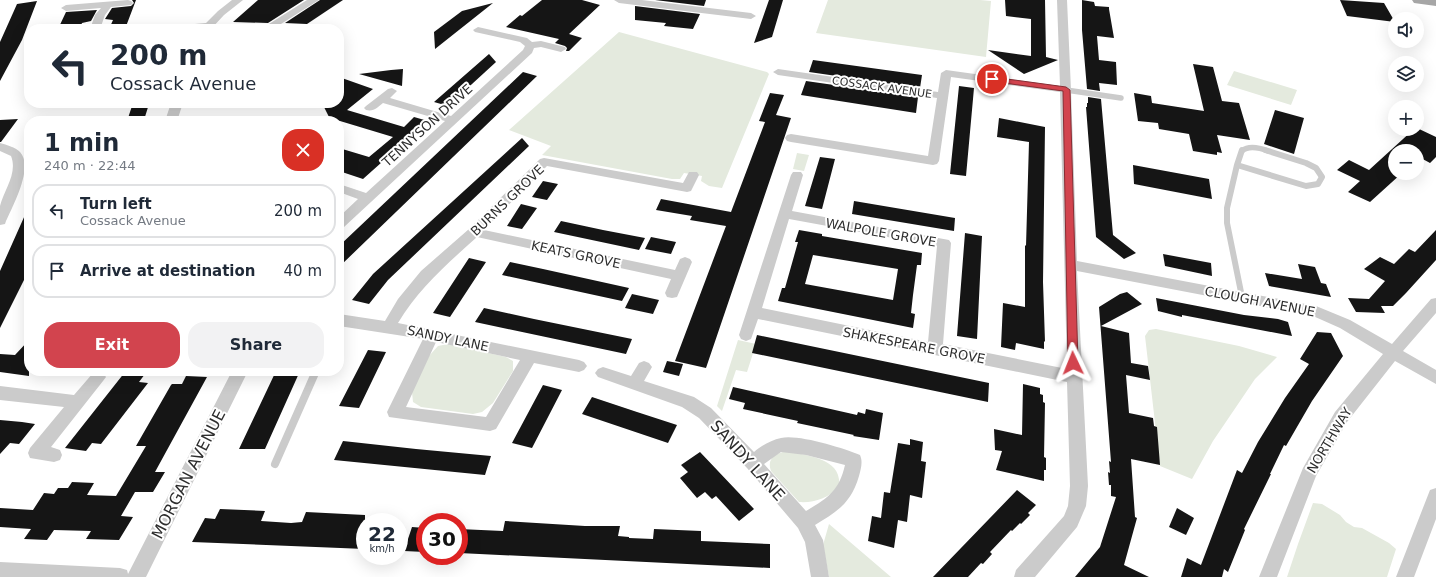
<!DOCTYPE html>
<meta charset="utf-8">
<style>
:root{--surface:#fff;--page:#f2f2f3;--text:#1f2937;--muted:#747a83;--line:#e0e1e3;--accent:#d2444e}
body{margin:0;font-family:"DejaVu Sans",sans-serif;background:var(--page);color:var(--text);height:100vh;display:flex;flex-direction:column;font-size:15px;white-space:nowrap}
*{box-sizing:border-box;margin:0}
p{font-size:13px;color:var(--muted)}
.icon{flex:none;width:22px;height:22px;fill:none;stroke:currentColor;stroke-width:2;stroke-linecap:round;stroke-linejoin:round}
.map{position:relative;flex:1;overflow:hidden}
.panel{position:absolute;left:24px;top:116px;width:320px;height:260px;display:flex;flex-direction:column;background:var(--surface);border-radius:16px;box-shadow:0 4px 16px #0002}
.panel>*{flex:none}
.guide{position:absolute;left:24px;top:24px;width:320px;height:84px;border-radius:16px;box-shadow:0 4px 16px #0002;background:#fff;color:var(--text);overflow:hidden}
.tools{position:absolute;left:1388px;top:12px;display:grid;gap:8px}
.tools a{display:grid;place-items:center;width:36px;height:36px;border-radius:50%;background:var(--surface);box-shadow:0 4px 16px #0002;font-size:20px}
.speed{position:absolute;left:356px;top:513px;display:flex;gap:8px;font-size:20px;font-weight:700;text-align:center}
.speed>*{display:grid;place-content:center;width:52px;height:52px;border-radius:50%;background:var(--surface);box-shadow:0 4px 16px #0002;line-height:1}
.speed small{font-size:10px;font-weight:400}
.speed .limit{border:6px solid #d22;background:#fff;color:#111}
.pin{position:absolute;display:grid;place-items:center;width:34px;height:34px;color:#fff;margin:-17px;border:2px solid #fff;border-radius:50%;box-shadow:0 1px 4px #0007}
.me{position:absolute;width:44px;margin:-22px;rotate:358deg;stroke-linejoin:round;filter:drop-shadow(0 0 3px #0008)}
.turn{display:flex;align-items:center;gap:14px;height:84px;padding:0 20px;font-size:18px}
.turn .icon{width:52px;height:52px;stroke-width:2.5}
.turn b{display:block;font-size:28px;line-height:34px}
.round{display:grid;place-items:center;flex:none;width:42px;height:42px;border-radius:16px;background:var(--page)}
.summary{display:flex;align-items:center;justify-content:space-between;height:68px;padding:0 20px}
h1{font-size:24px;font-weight:700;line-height:30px}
.action{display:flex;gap:8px;margin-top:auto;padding:8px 20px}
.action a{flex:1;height:46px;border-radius:16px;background:var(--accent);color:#fff;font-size:16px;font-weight:700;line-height:46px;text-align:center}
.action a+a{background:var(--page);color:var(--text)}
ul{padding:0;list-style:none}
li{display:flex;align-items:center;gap:12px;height:54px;margin:0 8px 6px;padding:0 12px;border:2px solid var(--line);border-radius:16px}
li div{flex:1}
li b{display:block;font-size:15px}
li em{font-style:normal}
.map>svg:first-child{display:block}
.green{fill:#e4eade}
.building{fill:#151515;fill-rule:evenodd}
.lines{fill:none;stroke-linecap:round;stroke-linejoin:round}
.lane-far2{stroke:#cbcbcb;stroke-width:5.5}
.lane-far1{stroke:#cbcbcb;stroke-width:6}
.lane{stroke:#cbcbcb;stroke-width:8}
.street{fill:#cbcbcb;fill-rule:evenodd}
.primary{fill:#a6a6a6;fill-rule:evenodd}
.route{fill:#d2444e;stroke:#882c33}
.labels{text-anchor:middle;stroke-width:4;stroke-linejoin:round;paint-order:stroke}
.far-street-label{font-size:11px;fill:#2e2e2e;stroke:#fff}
.street-label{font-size:13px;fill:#2e2e2e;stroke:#fff}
.near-street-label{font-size:16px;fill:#2e2e2e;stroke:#fff}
</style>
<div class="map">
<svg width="1436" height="577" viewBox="0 0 1436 577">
<rect width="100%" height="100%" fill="#fff"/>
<!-- green -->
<path class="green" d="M828,0H980L991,1L986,57L816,33Z
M619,32L767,72L769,74L722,188L709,186L701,181L702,176L684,173L680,179H672L542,155L551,146L509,130Z
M1234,71L1297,90L1291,105L1227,85Z
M797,153L809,155L804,171L793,169Z
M1156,329L1239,346L1277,357L1255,379L1213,441L1192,479L1160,466L1145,336L1149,330Z
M738,340L756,344L747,372L736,370L722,411L717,406Z
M448,344L506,357L513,361V371L493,403L482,412L473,414L421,407L413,402L412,392L429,356L438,346Z
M789,451C810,457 843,458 839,488C827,498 815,503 799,502L771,471C766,458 777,452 789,451Z
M1313,503L1322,504L1340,515L1346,522L1354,527L1362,528L1389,543L1396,549L1387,577H1287L1298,544Z
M829,524L891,577H829L823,545Z"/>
<!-- building -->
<path class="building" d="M132,0H136L125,29H109L113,20L105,19L112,8L131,6L134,3Z
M258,0H304L268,23L233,22Z
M320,0H343L307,24L285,23Z
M542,0H582L600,5L569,34L582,38L569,51H566L567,48L565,46L555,43L559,39L506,27L520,15L522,16Z
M655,0H706L704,6Z
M769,0H783L772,37L754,43Z
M1005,0H1045L1046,57L1058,60L1024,74L988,50L1031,56V19L1006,16Z
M1082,0L1094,2L1095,6L1109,7V9L1114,38L1097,36L1099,60L1116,62L1117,85L1099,83L1100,91L1087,89L1082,30Z
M1340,0L1384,3L1395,22L1347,16Z
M37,1L22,40L0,81V42L13,13L17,4Z
M493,3L435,49L434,32L462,11Z
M635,6L700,14L693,29L664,26L666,23L635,20Z
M97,10L91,21L82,23L80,28L58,29L66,12Z
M489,54L496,62L448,106L434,102Z
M813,60L922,75L920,88L809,72Z
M1193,64L1213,67L1222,101L1239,103L1250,140L1217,135L1222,153L1217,152V155L1193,151L1189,134L1159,129L1158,123L1138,121L1134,93L1151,96L1152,103L1204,111Z
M403,69L402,86L359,74L391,70Z
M523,72L537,76L339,267V246Z
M339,77L373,89L347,110L404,127L414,117L428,121L363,179L339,171V148L369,157L393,137L340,121H331L322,103H339Z
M806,81L918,97L916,113L801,95Z
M959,86L974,88L966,176L950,174Z
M770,93L784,95L776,115L791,118L706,368L675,361L726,226L690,220L692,216L656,210L661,199L731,212L765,122L759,121Z
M1088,97L1101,99L1113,235L1136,253L1124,259L1096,237L1086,107H1087V103H1088Z
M149,104L144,120L127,121L132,106Z
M1275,110L1304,118L1294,154L1264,144Z
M999,118L1045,127L1043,282L1045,342L1044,341V349L1016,343L1015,350L1001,347L1003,303L1025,307V245L1026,246L1029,142L997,137Z
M18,119L1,142H0V120Z
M1417,128L1436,137V157L1430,163L1419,157L1417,159V151H1395V173H1402L1370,202L1348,192L1360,181L1337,170L1349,160L1369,170L1414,129Z
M522,138L529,146L388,280L369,304L352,300L373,274Z
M820,157L835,159L822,209L805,206Z
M1133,165L1209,179L1212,199L1134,184Z
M543,181L558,184L547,200L532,197Z
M854,201L955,218L954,231L852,214Z
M521,204L537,208L522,229L507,226Z
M29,206V270L0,328V271Z
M561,221L603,230L645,238L639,250L554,232Z
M799,230L822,234V236L922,253L921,265H917L913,295L911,313L915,314L913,328L778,301L782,288H785L798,242H795ZM813,255L898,269L893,300L805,284Z
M1436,230V260L1406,293L1393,306H1381L1385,313L1356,312L1348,298L1369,299L1385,281L1364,269L1380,257L1394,264L1409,249L1415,252Z
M965,233L982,236L977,339L957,336Z
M651,237L676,242L671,254L645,249Z
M1163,254L1211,263L1212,276L1165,266Z
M469,258L486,262L450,317L433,313Z
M510,262L543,269L629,288L622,301L502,275Z
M1298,264L1315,267L1321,283L1326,284L1331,297L1269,286L1265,273L1302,279Z
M1127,292L1142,304L1101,326L1129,333L1131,363L1148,366L1150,380L1126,375L1129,413L1153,418L1154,426L1157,427L1160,465L1131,459L1135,517L1137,518L1124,565L1149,577H1075L1100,547L1116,497L1111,496V485H1109L1108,472L1110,473L1109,461L1111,462L1099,307L1120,294Z
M632,294L659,300L653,314L625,308Z
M1156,298L1244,315L1278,319L1288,322L1292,336L1182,315V317L1158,311Z
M484,308L534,319L632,339L626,354L475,322Z
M1317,332L1331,333L1343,356L1312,401L1286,446L1284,445L1270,474H1271L1244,529L1245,530L1228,572L1224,569L1222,577H1181L1187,558L1201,565L1237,470L1242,473L1258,442L1285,398L1309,364L1300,359Z
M757,335L989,383L988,402L752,353Z
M29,340V376L0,372V354L15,355Z
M368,350L386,352L359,408L339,406Z
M667,361L683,364L679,376L663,372Z
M276,371H300L265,449H239Z
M125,372L145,374L139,382L148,383L101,444L92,443L86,451L65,448Z
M186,376L207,377L155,472H165L153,492H135L121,516L133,517L119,540L86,539L91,531L54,530L47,540L24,539L31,529L0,527V508L33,510L44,493L54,494L58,488H68L72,482L94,483L87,495L116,496L146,446H136L171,385L172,384H182Z
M1023,384L1040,388V394L1043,395V402L1045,403L1044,457L1046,458V470H1044V481L996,470L1002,451L995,450L994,429L1022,435Z
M543,385L562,390L532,448L512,443Z
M733,387L857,415L858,412L865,414L866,409L883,413L879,440L853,436L854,435L797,423L798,421L743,409L745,403L729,399Z
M592,397L637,412L677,425L668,443L582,414Z
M0,420L22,422L35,424L19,444L10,443L0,454Z
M910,439L923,442L921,461L926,462L922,498L910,495L907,522L898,520L894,548L868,541L872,516L881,518L884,492L890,493L898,443L910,445Z
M343,441L416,449L491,456L485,475L334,460Z
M700,452L754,509L739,521L716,496L712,499L705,492L697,498L680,478L688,472L681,465Z
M1017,490L1036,505L1028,513L1030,515L1021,524L1020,523L1012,531L1011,530L990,552L992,554L983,564L981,563L968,577H933Z
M1177,508L1194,518L1186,535L1169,527Z
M220,509L265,511L261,521L291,523L302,522L306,512L365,515V549L192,542L205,518L215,519Z
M505,521L585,526H620L618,536L629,537V538L653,539L654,529L701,531V541L770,544V568L459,553V529L503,531Z
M412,527L425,528V552L404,551Z"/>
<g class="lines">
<!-- lane-far2 -->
<path class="lane-far2" d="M1066,90L1121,98
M85,119L88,121
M1242,151C1249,145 1260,148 1268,151"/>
<!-- lane-far1 -->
<path class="lane-far1" d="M1237,165L1306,186L1318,184L1322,177L1316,168L1306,163L1265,150
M1237,165L1227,208V223L1242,297
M1237,165L1242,150"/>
<!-- lane -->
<path class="lane" d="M275,464L316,371"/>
<!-- street -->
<path class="street" d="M128,0L131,1L133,3L131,5L111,7L105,15L100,29H90L95,15L101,8L66,11L61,8L66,5Z
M232,0H243L224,15L211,29H167L172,26L206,23L218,11Z
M307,0H319L273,29H261Z
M614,0H642L751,13L756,16L751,19L619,3Z
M1057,0H1067L1071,90L1077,261L1316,306L1350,320L1392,344L1431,299L1436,298V313L1403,351L1436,370V384L1395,361L1347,422L1316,476L1277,577H1259L1303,468L1335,412L1383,354L1340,328L1313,316L1077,271L1088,486L1086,506L1077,527L1035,577H1014L1016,570L1064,516L1068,506L1070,486L1067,382L758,319L751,339L746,341L741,339L739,335L791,175L793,172H801L803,175L792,211L949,240L951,243L943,344L1067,369L1060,92L951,77L939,161L937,164L933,165L791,142L787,141L785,138L787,135L791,134L928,156L937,98L778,75L773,72L778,69L938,92L941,73L946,70L1060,86ZM789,219L937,246L928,342L762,308Z
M478,27L527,38L532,42L541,41L565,47L566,49L561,52L541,47L534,48L532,53L344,227L339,228V217L358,199L339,192V184L366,193L445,121L383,103C378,107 374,112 366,110L364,108L366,106L388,89L392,88L397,91L390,98L451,116L523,50L525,46L520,42L475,32L473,30Z
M171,103H183L177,121H165Z
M0,143C7,145 15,147 20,152C34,167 13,205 6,221L5,224L0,225C0,219 0,212 0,206C4,190 18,173 11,156L0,151Z
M544,158L683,183L689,172H697L699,175L691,191L687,192L547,166L484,230L675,270L680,259L685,257L690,259L692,262L677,297L672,298L667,297L665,293L671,279L477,237C447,264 419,288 398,323L579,360L584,362L587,366L584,370L579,372L534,363L496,429L490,431L389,417L387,412L423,339L339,326V314L385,321L398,299L421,271L469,229L540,159ZM436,342L520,360L486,417L406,407Z
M644,361L649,363L652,367L644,381L694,397L711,408L754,452C761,446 771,440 781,438C798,434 843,448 860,455C863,462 861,468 859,476C851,503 838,511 815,525L823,540L829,577H811L805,542L798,528L747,468L699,418L682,407L598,377L595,373L598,369L603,367L631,376L639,363ZM781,452L806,455L845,465C839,491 828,498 806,511L764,464Z
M99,371L103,373L106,377L103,381L51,447L60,450L62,455L60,460L54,462L30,458L28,453L30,448L64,407L0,400V386L74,395L93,373Z
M232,371H248L146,577H0V562L120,568L127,570L128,574Z
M1436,488V519L1414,577H1396L1430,490Z"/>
<!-- primary -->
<path class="primary" d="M1412,0H1436V6L1414,3Z"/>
</g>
<!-- route -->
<path class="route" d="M992,77L1066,87L1070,90L1078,363L1077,366H1070L1068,363L1063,91L989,81L988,79Z"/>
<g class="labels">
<!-- far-street labels -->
<g class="far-street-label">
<text transform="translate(882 87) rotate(8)" y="4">COSSACK AVENUE</text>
</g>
<!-- street labels -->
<g class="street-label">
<text transform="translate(427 125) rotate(-42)" y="5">TENNYSON DRIVE</text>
<text transform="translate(507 200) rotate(-44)" y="5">BURNS GROVE</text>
<text transform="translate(881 232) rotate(10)" y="5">WALPOLE GROVE</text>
<text transform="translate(576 254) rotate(12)" y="5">KEATS GROVE</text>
<text transform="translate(1260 301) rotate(11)" y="5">CLOUGH AVENUE</text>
<text transform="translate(448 338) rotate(12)" y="5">SANDY LANE</text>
<text transform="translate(914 345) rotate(11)" y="5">SHAKESPEARE GROVE</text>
<text transform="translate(1329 440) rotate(-59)" y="5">NORTHWAY</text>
</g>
<!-- near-street labels -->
<g class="near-street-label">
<text transform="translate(748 460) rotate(48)" y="6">SANDY LANE</text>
<text transform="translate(188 474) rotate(-63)" y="6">MORGAN AVENUE</text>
</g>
</g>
</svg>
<div class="tools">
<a><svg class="icon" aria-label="sound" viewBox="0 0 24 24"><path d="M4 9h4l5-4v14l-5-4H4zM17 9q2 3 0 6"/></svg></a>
<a><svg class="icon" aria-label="layers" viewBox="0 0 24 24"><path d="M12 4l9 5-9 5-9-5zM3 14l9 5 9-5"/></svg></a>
<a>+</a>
<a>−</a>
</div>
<div class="speed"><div>22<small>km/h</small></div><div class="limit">30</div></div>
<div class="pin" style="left:992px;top:79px;background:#d93025"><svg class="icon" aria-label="arrive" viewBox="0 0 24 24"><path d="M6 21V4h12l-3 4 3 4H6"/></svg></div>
<svg class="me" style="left:1073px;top:363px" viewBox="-20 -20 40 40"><path d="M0-17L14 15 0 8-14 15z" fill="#d2444e" stroke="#fff" stroke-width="4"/></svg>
<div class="guide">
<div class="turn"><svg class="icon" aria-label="left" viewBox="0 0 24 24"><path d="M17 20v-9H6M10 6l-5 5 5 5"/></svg><div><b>200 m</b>Cossack Avenue</div></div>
</div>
<section class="panel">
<div class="summary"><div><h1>1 min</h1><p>240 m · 22:44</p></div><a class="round" style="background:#d93025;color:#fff"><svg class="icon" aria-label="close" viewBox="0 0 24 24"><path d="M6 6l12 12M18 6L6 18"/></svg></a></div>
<ul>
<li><svg class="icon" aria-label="left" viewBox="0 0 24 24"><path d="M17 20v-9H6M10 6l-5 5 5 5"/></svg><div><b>Turn left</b><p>Cossack Avenue</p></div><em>200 m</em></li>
<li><svg class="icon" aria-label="arrive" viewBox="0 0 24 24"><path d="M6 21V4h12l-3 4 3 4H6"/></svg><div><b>Arrive at destination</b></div><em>40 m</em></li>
</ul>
<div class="action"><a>Exit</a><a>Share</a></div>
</section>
</div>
